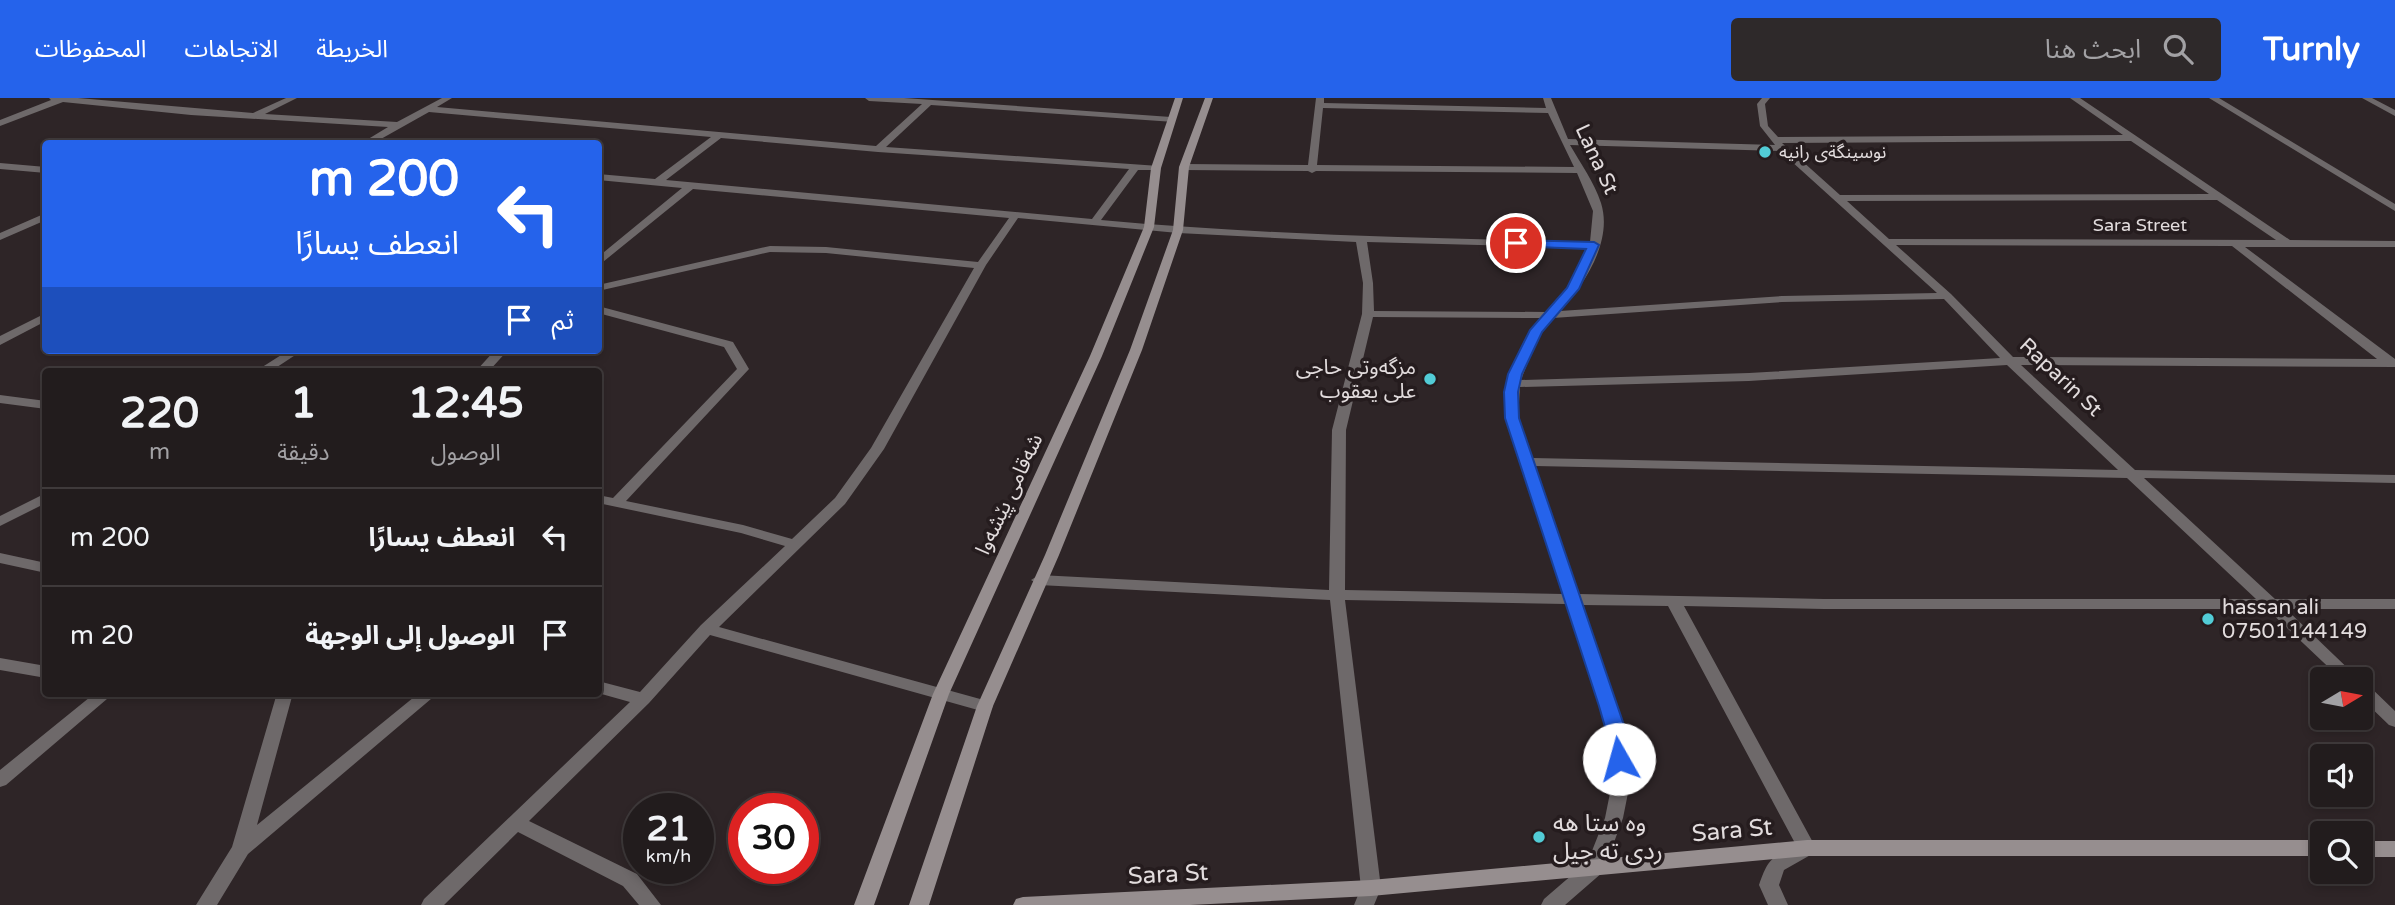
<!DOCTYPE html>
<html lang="ar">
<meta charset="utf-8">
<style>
:root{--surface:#221c1d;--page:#2e292a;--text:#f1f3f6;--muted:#a2a1a4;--line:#3f3a3b;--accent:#2563eb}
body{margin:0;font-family:"Varela Round","Noto Sans Arabic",sans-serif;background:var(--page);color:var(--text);direction:rtl;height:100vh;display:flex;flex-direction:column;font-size:26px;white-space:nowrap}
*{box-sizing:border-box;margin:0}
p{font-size:23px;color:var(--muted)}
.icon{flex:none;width:38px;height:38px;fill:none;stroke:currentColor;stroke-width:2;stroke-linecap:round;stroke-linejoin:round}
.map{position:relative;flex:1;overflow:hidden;direction:ltr}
.sheet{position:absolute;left:42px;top:270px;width:560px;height:329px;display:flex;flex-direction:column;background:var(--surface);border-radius:7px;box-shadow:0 4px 10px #0003,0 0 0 2px var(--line);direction:rtl}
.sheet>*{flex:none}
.hud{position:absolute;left:42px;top:42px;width:560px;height:214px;border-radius:7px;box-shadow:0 4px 10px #0003,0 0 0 2px var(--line);direction:rtl;background:#2563eb;color:#fff;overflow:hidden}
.needle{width:46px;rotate:80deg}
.fabs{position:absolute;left:2310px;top:569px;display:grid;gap:14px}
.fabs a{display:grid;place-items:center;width:63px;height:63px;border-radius:7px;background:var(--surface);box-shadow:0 4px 10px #0003,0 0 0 2px var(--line);font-size:35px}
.speed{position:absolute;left:623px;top:695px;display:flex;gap:14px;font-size:35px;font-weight:700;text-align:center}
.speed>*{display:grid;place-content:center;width:91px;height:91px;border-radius:50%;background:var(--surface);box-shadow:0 4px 10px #0003,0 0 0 2px var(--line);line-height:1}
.speed small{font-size:18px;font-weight:400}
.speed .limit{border:10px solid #d22;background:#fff;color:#111}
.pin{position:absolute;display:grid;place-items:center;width:60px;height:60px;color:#fff;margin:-30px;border:4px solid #fff;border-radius:50%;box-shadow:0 2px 7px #0007}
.me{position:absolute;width:77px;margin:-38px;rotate:353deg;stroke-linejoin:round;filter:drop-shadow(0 0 5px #0008)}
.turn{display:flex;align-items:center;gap:24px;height:147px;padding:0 28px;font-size:32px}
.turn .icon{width:91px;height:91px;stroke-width:2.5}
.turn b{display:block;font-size:49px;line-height:60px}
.then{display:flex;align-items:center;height:66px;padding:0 28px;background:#0003;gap:14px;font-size:26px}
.eta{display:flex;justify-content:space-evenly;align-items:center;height:119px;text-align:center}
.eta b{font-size:42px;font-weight:800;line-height:49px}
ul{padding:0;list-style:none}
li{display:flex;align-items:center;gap:21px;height:98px;padding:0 28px;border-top:2px solid var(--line)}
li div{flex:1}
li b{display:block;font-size:26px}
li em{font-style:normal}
header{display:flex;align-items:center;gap:42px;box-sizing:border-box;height:98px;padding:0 35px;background:var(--accent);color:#fff}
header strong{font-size:33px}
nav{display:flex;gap:38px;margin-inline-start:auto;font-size:24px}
.search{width:490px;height:63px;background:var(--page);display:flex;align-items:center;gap:18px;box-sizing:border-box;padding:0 24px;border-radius:7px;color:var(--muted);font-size:26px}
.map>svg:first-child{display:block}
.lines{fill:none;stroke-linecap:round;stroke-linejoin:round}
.minor{fill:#6e696a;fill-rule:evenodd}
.secondary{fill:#968e8f;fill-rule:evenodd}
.route{fill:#2563eb;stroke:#184099;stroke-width:2}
.poi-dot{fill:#52ccd6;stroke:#251c1e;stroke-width:2.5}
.labels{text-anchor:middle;stroke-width:7;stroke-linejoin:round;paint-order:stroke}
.far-poi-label{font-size:18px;fill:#e2dcdd;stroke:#251c1e;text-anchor:start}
.far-street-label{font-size:18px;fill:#e2dcdd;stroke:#251c1e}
.street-label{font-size:21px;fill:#e2dcdd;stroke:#251c1e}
.poi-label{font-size:21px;fill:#e2dcdd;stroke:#251c1e;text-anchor:end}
.near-poi-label{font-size:24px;fill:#e2dcdd;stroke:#251c1e;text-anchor:start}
.near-street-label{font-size:24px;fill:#e2dcdd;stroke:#251c1e}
</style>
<header>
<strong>Turnly</strong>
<div class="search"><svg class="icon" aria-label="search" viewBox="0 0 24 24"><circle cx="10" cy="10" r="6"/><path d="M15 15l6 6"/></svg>ابحث هنا</div>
<nav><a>الخريطة</a><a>الاتجاهات</a><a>المحفوظات</a></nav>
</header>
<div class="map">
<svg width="2395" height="807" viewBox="0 0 2395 807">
<rect width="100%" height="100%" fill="#2e2527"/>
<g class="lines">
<!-- minor -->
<path class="minor" d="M49,0H78L253,15L286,0H297L265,16L397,24L442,0H452L437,9L876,48L922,6L869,3L865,0H904L1171,19L1174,20V24L931,7L886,49L1159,68V72H1138L1101,122C1264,137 1427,140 1590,144L1593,113L1577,75L1316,73L1312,75L1308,73L1184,72L1179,69L1184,66L1308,67L1316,0H1324V5L1546,10L1543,0H1551L1568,41L1775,47L1760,28L1757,6L1762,0H1770L1765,6L1768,28L1778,39L2123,37L2070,0H2080L2290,142L2395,143V149H2245L2395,261V269L2021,267L2135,372L2395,377V385L2144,380L2275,501H2395V511H2286L2359,581H2341L2267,511H1824L1684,508L1816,750L1814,755L1784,772L1779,787L1788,807H1768L1759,787C1769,759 1771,761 1796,747L1668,508L1582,507L1626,636L1630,685L1623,720L1603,774L1565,807H1541L1544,801L1588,763L1605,720L1612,685L1608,636L1566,506L1345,502L1381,790L1374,807H1354L1361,790L1330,502L1039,487L1031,482L1039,477L1329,492L1332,332L1362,216L1363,185L1356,144L1178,135L1018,120L986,167L884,351L845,406L719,529L991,604L993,608L991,612L985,614L710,537L649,605L529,723L637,776L661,807H639L623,788L518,734L444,807H421L424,801L630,604L598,595V583L640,594L701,527L785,448L741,435L598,405V397L613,400L737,271L724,249L598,215V208L733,244L749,271L626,403L743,427L792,441L835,400L871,350L974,170L826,155L770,154L598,193V187L770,148L826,149L978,164L1009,120L693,91L598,168V159L682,90L598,82V76L655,81L711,39L429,14L372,46H360L388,29L191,17L63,4L0,28V22L51,2ZM1323,10L1548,15L1574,69L1317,67ZM721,40L878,54L1129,71L1092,121L666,82ZM2131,43L2209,96L1840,97L1782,45ZM1570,47L1780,53L1937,195L1782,198L1560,213C1585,186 1613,143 1601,105C1594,84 1581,66 1570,47ZM2217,102L2276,142L1889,141L1847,103ZM1367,144L1588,150L1571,185L1547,214L1374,213L1373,185ZM1896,147L2232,148L2377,261L2013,259L1951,196ZM1944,201L2000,260L1749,275L1521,282L1536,243L1553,220L1782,204ZM1373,219L1540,220L1524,243L1514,264L1507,286L1506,320L1563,496L1345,492L1346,332ZM2007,267L2118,372L1532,360L1518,320L1520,289L1749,283ZM1535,368L2127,380L2256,501H1824L1578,496Z
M2209,0H2219L2395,106V113Z
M2362,0H2372L2395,12V18Z
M0,65L46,69V75L0,71Z
M46,115V122L0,142V135Z
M46,215V223L0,247V238Z
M289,252H303L271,273H256Z
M495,252H508L489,273H476Z
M0,297L46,303V311L0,305Z
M46,395V405L0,428V418Z
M0,455L46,465V475L0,465Z
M0,560L46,568V580L0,572Z
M2361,584L2367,586L2395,613V629L2389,627L2361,600Z
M95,595H114L6,687L0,689V672Z
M277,595H293L257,727L419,595H438L248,756L217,807H196L232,749Z"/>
<!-- secondary -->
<path class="secondary" d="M1175,0H1183L1161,70L1154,129L1102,258L949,596L874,807H854L933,596L1090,258L1144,129L1151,70Z
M1205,0H1213L1189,69L1183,132L1142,252L1059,457L993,608L929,807H909L977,608L1045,457L1130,252L1173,132L1179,69Z
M1807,742H2322V758H1807L1371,798L1190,807H1013L1016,801L1023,799L1371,782Z
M2361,743H2395V759H2361Z"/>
</g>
<!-- route -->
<path class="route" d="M1516,142L1594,144L1599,147L1579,191L1542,234L1522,276L1518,294L1519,320L1627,636L1629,661L1626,666L1619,669L1612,666L1609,661L1607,636L1599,608L1505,320L1504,294L1508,276L1530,232L1567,190L1586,151L1512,148V143Z"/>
<!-- markers -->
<g class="poi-dot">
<circle cx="1765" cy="54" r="7"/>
<circle cx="1430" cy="281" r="7"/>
<circle cx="2208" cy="521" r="7"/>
<circle cx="1539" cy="739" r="7"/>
</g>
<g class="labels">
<!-- far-poi labels -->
<g class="far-poi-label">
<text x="1779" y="60">نوسينگةى رانيه</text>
</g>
<!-- far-street labels -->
<g class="far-street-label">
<text x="2140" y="133">Sara Street</text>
</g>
<!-- street labels -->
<g class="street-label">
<text transform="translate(1597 61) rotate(65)" y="7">Lana St</text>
<text transform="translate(2061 279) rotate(43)" y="7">Raparin St</text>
<text transform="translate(1009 396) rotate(-65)" y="7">شەقامی پێشەوا</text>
</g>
<!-- poi labels -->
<g class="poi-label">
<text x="1416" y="276">مزگەوتی حاجی<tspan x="1416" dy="24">علی یعقوب</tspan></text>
<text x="2222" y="516" text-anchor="start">hassan ali<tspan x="2222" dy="24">07501144149</tspan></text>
</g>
<!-- near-poi labels -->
<g class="near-poi-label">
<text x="1553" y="733">وه ستا هه<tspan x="1553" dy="28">ردى ته جيل</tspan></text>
</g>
<!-- near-street labels -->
<g class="near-street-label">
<text transform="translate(1732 732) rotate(-5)" y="8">Sara St</text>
<text transform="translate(1168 776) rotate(-3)" y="8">Sara St</text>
</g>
</g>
</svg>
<div class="fabs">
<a><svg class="needle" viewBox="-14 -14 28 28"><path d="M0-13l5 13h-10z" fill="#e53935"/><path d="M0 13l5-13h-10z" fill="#a2a1a4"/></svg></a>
<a><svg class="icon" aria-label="sound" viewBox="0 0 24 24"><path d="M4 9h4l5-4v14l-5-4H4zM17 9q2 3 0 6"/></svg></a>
<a><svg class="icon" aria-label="search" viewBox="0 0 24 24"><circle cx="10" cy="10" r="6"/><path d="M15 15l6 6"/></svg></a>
</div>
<div class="speed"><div>21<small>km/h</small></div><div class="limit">30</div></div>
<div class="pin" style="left:1516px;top:145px;background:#d93025"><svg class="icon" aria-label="arrive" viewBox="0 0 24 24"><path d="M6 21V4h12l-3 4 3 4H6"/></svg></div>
<svg class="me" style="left:1619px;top:661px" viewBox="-20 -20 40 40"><circle r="19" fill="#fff"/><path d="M0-13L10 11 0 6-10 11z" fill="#2563eb"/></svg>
<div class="hud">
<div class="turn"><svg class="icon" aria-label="left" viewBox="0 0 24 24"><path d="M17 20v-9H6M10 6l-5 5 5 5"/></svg><div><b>200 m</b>انعطف يسارًا</div></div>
<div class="then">ثم<svg class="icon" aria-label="arrive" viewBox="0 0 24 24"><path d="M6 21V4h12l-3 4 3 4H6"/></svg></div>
</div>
<section class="sheet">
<div class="eta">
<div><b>12:45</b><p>الوصول</p></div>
<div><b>1</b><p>دقيقة</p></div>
<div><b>220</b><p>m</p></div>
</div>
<ul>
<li><svg class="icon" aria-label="left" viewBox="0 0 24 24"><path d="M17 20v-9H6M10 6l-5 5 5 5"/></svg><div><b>انعطف يسارًا</b></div><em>200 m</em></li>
<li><svg class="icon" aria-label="arrive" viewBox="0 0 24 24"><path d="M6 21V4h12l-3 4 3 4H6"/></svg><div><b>الوصول إلى الوجهة</b></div><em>20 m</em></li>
</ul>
</section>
</div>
